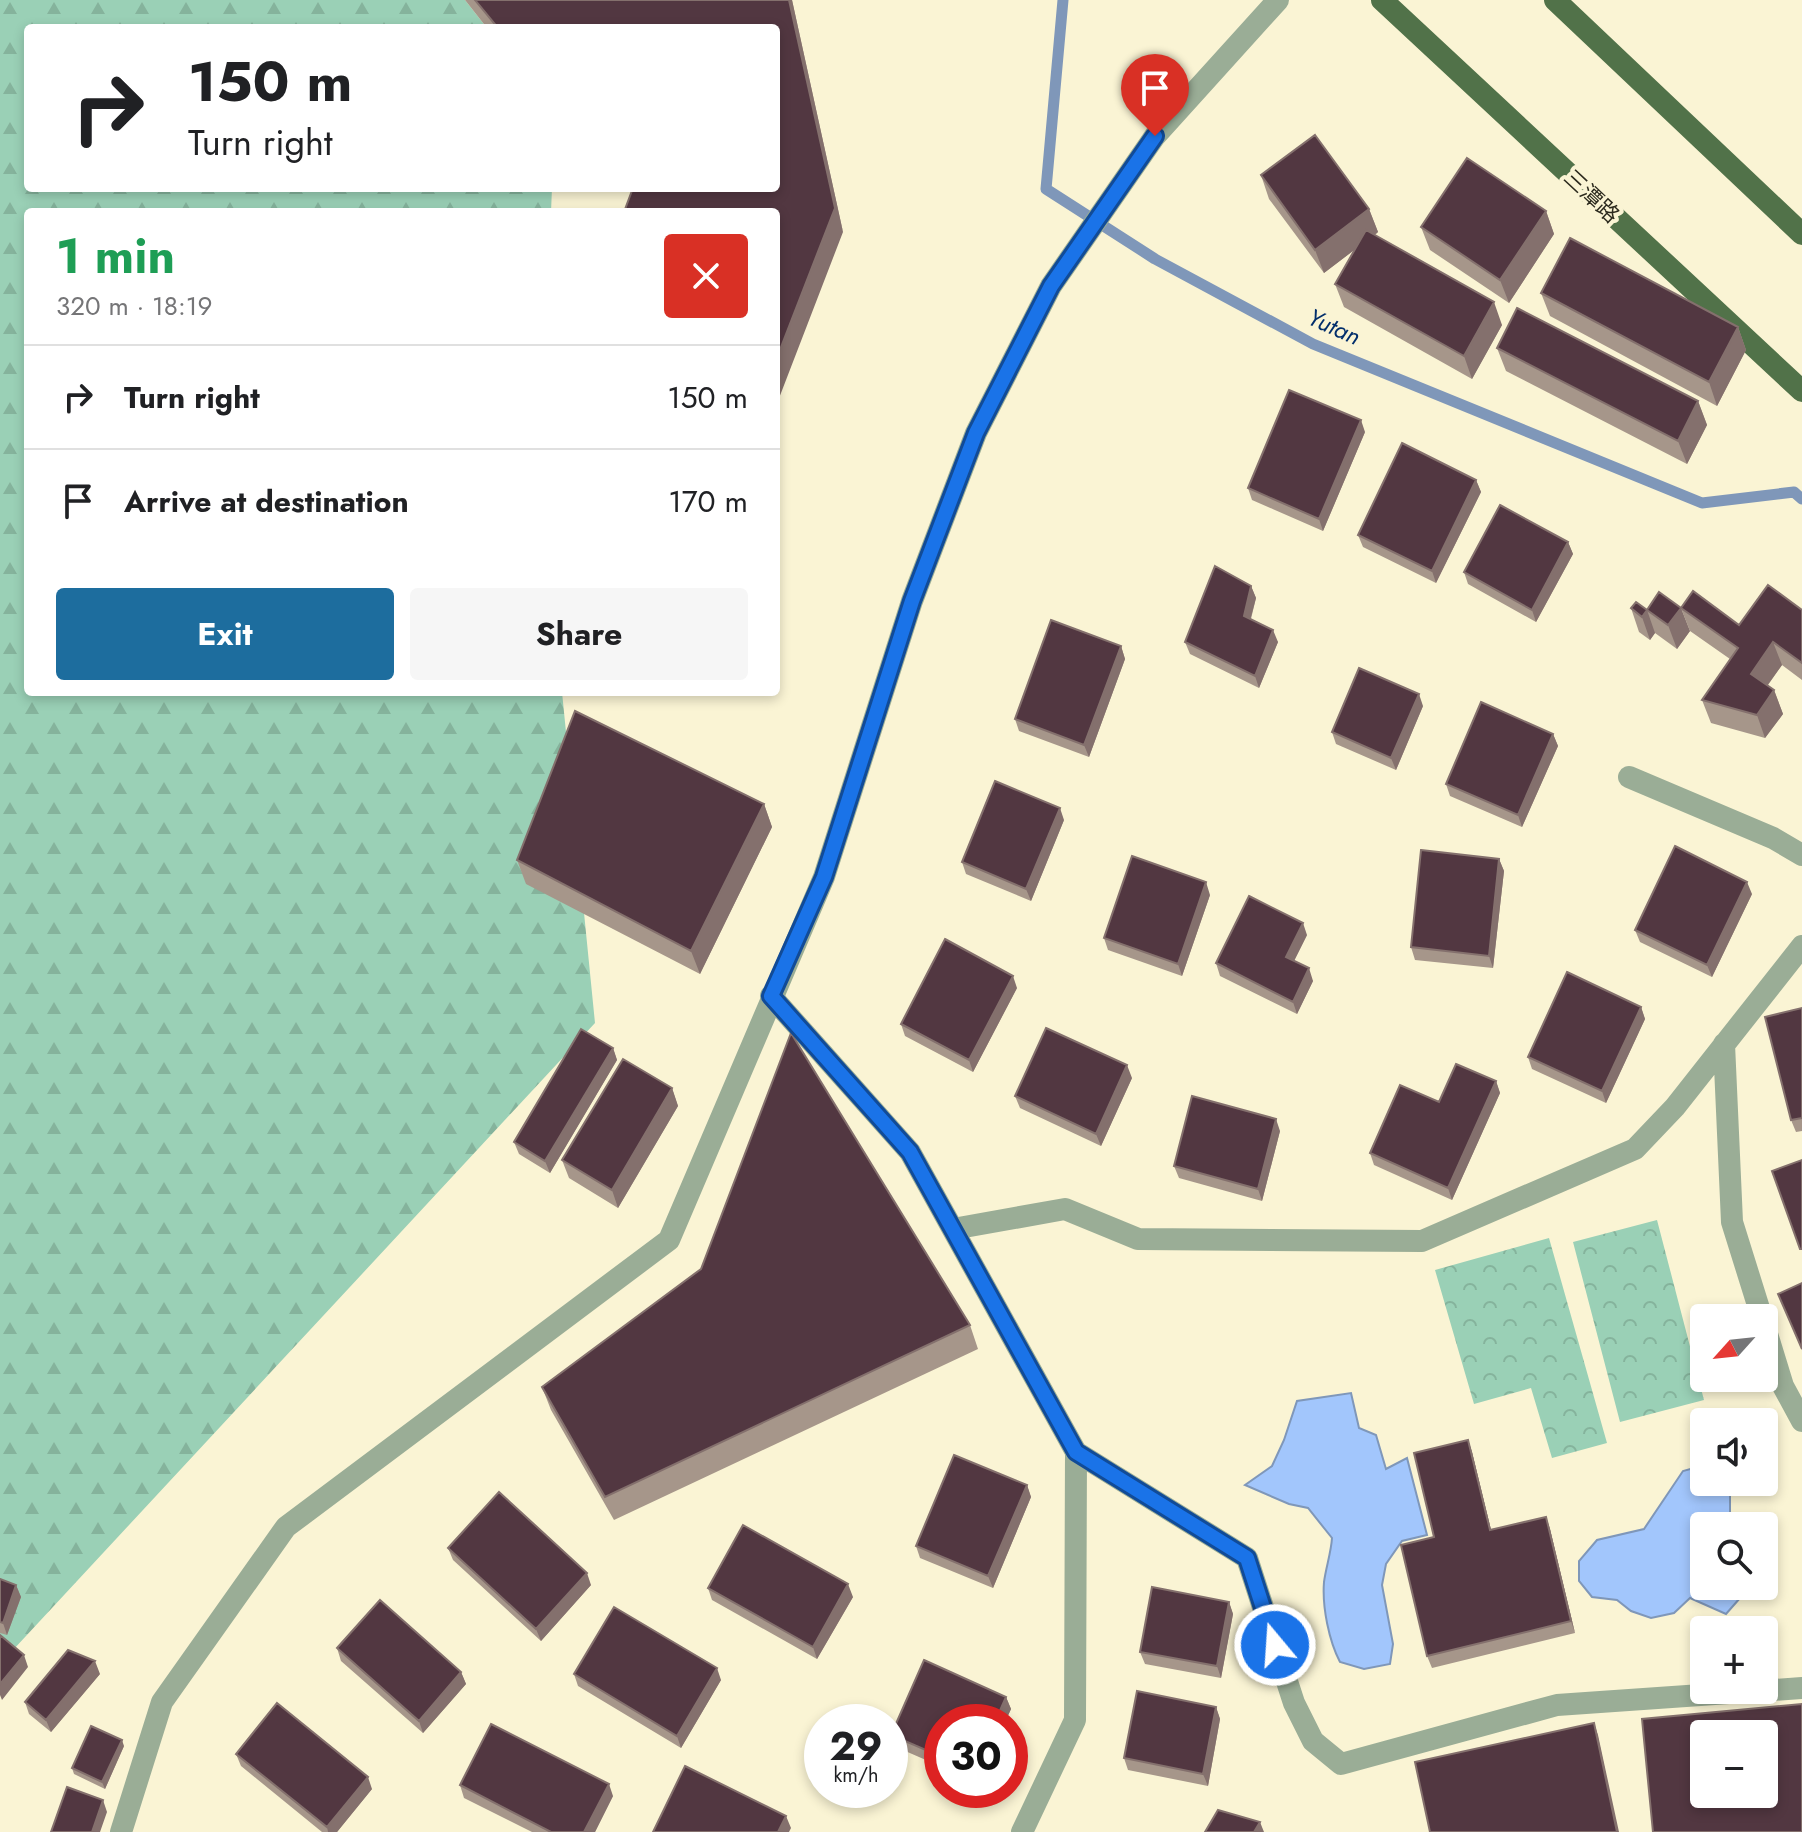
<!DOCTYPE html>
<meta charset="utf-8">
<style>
:root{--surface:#fff;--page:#f6f6f6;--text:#202124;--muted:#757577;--line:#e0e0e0;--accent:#1d6d9e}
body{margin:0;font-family:Jost,"Noto Sans SC",sans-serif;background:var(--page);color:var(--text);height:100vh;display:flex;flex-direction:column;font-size:30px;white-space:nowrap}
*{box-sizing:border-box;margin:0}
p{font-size:26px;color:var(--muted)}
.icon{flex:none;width:44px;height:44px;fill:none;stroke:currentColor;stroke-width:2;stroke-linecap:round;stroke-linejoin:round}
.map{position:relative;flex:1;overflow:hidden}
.side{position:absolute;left:24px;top:208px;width:756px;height:488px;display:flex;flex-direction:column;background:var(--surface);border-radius:8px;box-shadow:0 4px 12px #0003}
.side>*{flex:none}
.banner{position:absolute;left:24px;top:24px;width:756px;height:168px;border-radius:8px;box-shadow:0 4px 12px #0003;background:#fff;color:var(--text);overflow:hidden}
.needle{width:52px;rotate:243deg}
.buttons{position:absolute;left:1690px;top:1304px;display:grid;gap:16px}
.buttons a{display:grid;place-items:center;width:88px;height:88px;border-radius:8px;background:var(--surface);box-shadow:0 4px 12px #0003;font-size:40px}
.speed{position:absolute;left:804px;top:1704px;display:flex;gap:16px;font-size:40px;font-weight:700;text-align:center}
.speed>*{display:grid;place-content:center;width:104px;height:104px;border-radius:50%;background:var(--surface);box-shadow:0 4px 12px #0003;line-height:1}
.speed small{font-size:20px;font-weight:400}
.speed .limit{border:12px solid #d22;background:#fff;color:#111}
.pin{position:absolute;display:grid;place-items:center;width:68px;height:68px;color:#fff;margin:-82px -34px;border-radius:50% 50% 50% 0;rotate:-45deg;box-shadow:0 0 8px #0007}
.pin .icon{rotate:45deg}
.me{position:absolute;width:88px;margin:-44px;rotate:342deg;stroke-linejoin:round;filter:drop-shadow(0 0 6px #0008)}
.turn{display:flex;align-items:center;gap:28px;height:168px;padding:0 32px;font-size:36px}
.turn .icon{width:104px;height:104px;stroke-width:2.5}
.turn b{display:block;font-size:56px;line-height:68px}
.round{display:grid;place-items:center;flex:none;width:84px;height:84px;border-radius:8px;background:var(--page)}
.head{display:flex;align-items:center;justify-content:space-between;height:136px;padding:0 32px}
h1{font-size:48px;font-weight:700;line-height:60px;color:#1e9e55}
.button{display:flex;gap:16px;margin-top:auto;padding:16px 32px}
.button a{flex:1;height:92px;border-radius:8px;background:var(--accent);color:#fff;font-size:32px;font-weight:700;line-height:92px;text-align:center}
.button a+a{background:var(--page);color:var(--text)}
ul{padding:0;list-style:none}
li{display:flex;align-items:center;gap:24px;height:104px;padding:0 32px;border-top:2px solid var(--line)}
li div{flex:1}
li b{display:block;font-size:30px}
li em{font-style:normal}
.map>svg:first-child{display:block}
.forest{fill:url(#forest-firs)}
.park{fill:url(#park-crowns)}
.water{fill:#a2c6fc;stroke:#7f97b9;stroke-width:2}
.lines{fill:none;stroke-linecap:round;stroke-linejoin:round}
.stream{stroke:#7f97b9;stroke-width:11}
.minor{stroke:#9aad96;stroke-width:22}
.tertiary{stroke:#9aad96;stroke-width:22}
.primary{stroke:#517249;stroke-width:22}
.wall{fill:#a6968a}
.shaded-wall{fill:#84706d}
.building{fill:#523741;stroke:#84706d;stroke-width:2;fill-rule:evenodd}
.route-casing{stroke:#114b97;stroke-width:20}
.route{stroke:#1a73e8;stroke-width:14}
.labels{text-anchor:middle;stroke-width:8;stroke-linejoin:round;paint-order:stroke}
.street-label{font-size:22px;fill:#2c2a1e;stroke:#faf4d4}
.water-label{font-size:24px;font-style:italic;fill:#022e6b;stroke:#faf4d4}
</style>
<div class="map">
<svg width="1802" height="1832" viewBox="0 0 1802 1832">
<defs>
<pattern id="forest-firs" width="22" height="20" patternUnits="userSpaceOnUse" patternTransform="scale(2)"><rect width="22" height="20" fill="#9ad0b6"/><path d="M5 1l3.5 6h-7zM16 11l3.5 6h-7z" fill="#85b39c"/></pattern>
<pattern id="park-crowns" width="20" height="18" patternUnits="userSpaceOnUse" patternTransform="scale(2)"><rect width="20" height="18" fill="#9ad0b6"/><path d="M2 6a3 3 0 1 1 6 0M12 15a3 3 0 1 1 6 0" fill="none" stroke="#85b39c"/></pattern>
</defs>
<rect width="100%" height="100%" fill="#faf4d4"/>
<!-- forest -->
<path class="forest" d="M0,0H465L487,28H28V188H552L551,212H28V692H562L595,1023L0,1664Z"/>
<!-- park -->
<path class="park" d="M1657,1220L1704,1400L1620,1422L1573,1242Z
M1549,1238L1607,1443L1552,1458L1531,1388L1474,1404L1435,1270Z"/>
<!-- water -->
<path class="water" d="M1351,1393L1359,1428L1376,1435L1386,1469L1407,1458L1427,1535L1402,1541L1386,1564L1382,1585L1393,1644L1390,1664L1364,1669L1340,1662C1329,1641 1322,1607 1324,1582C1326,1567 1331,1553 1332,1538L1308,1508L1289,1504L1245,1485L1272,1466L1284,1440L1297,1401Z
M1701,1466L1704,1482H1711L1730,1493V1520L1733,1526H1704V1586H1740V1598L1726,1614L1690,1598L1674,1613L1651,1618L1631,1611L1617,1600L1592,1597L1579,1581V1561L1597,1540L1644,1529L1683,1471Z"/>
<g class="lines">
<!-- stream -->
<path class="stream" d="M1063,0L1046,189L1155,259L1313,344L1702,503L1794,492L1802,499"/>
<!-- minor -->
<path class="minor" d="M1629,777L1773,838L1802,855
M771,996L910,1152L1076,1452L1075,1720L1022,1832
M1724,1044L1732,1222L1762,1318
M953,1229L1065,1209L1138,1239L1422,1241L1635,1149L1675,1107L1802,946
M1764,1324L1783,1386L1802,1421
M1076,1452L1247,1558L1294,1703L1313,1741L1341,1764L1557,1705L1802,1688"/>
<!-- tertiary -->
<path class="tertiary" d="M121,1832L162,1702L286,1527L669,1240L824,877L912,601L976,433L1051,286L1155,136L1278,0"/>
<!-- primary -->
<path class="primary" d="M1382,0L1802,391
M1555,0L1802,234"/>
</g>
<!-- wall -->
<path class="wall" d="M465,0H792L843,232L776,28H487Z
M1261,175L1369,209L1378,232L1375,235L1502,325L1472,379L1344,307L1335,284L1354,250L1324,273L1269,199Z
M1546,211L1554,234L1509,303L1430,250L1421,227Z
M1541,293L1738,327L1746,350L1717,406L1550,316Z
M1497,348L1698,401L1707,425L1687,464L1506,371Z
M1365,432L1323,531L1252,500L1248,488Z
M1476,480L1481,492L1436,583L1363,547L1358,535Z
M1568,542L1573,554L1536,622L1468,584L1464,572Z
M1251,586L1256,598L1251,619L1278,642L1259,688L1190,654L1185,642Z
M1631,608L1647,610L1690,631L1677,649L1655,633L1650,640L1639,632Z
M1681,608L1739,625L1802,610V680L1782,665L1768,685L1774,690L1783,714L1765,738L1711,723L1702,700L1730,659L1690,631Z
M1121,646L1125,659L1089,757L1019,731L1015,719Z
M1423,706L1396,770L1336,744L1332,732Z
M1553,734L1558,746L1522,827L1450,796L1446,784Z
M764,804L772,827L700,974L526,884L517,860Z
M1064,820L1031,901L966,874L962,862Z
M1499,859L1504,871L1493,968L1415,960L1411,947Z
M1752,894L1712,977L1640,942L1635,930Z
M1210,895L1182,976L1108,950L1104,938Z
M1307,935L1294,961L1313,981L1297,1014L1220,976L1216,963Z
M1017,988L973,1072L905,1036L901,1024Z
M1641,1007L1645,1019L1606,1103L1532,1069L1528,1057Z
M1802,1008V1131L1796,1132L1791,1120Z
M613,1048L617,1060L550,1173L519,1154L514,1142Z
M1132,1078L1101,1146L1020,1108L1015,1096Z
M1496,1081L1500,1093L1452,1200L1374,1165L1370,1153L1439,1102Z
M672,1088L678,1106L618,1208L569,1178L562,1160Z
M1280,1131L1262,1201L1179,1178L1174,1166Z
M970,1325L978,1349L614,1520L551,1410L542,1387Z
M1468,1440L1472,1452L1491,1530L1546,1517L1550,1529L1575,1633L1432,1668L1427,1656L1434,1537Z
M1027,1485L1031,1497L993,1588L920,1558L916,1546Z
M448,1548L591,1585L541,1641L453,1560Z
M0,1579L16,1585L21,1597L7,1635L0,1633Z
M708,1588L853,1597L817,1659L712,1600Z
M1229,1602L1233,1614L1221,1678L1145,1664L1140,1652Z
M337,1648L461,1672L466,1684L423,1733L341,1661Z
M924,1660L1006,1697L1011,1709L1005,1722H942V1767L896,1747L891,1735Z
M100,1674L51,1732L29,1714L25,1702Z
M574,1674L721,1680L681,1748L578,1686Z
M1216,1707L1220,1719L1208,1786L1128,1770L1124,1758Z
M124,1746L105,1789L74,1774L72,1768Z
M236,1754L372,1789L337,1832H322L241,1766Z
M460,1785L613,1796L595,1832H532L464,1798Z"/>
<!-- shaded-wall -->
<path class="shaded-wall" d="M789,0H792L843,232L776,406V360Z
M1369,209L1378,232L1324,273L1315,250Z
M1546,211L1554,234L1509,303L1500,280Z
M1494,302L1502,325L1472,379L1464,356Z
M1738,327L1746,350L1717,406L1709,382Z
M1698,401L1707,425L1687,464L1678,441Z
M1361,420L1365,432L1323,531L1319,519Z
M1476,480L1481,492L1436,583L1432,571Z
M1568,542L1573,554L1536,622L1532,610Z
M1251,586L1256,598L1248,628L1244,616Z
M1681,608L1690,631L1677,649L1668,625Z
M1647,610L1655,633L1650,640L1642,617Z
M1273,630L1278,642L1259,688L1255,676Z
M1773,642L1782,665L1759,697L1751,674Z
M1121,646L1125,659L1089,757L1084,745Z
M1774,690L1783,714L1765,738L1757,715Z
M1419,694L1423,706L1396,770L1391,758Z
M1553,734L1558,746L1522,827L1518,815Z
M764,804L772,827L700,974L691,951Z
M1060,808L1064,820L1031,901L1026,889Z
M1499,859L1504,871L1493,968L1489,956Z
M1206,882L1210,895L1182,976L1178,964Z
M1747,882L1752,894L1712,977L1707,965Z
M1303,923L1307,935L1290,969L1286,957Z
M1309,968L1313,981L1297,1014L1293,1002Z
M1013,976L1017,988L973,1072L969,1060Z
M1641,1007L1645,1019L1606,1103L1602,1091Z
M613,1048L617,1060L550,1173L545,1161Z
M1127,1065L1132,1078L1101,1146L1096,1134Z
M1496,1081L1500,1093L1452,1200L1448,1188Z
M672,1088L678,1106L618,1208L612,1190Z
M1276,1119L1280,1131L1262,1201L1258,1189Z
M1468,1440L1472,1452L1494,1542L1490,1530Z
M1027,1485L1031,1497L993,1588L988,1576Z
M1546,1517L1550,1529L1575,1633L1571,1621Z
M587,1573L591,1585L541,1641L536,1629Z
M848,1584L853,1597L817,1659L813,1647Z
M16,1585L21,1597L7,1635L3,1623Z
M1229,1602L1233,1614L1221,1678L1217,1666Z
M24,1655L28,1667L2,1700L0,1695V1684Z
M95,1661L100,1674L51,1732L46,1720Z
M717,1668L721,1680L681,1748L677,1736Z
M461,1672L466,1684L423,1733L419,1721Z
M1006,1697L1011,1709L1005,1722H995Z
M1216,1707L1220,1719L1208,1786L1203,1774Z
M1594,1723L1598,1735L1619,1832H1617Z
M122,1740L124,1746L105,1789L102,1782Z
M368,1777L372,1789L337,1832H328L327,1827Z
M609,1784L613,1796L595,1832H584Z
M103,1800L107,1812L100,1832H92Z
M786,1816L791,1828L789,1832H778Z
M1260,1822L1264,1832H1254Z"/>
<!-- building -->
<path class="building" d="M475,0H789L835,208L776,360V212H624L633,188H776V28H498Z
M1315,135L1369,209L1315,250L1261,175Z
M1467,158L1546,211L1500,280L1421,227Z
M1366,230L1494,302L1464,356L1335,284Z
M1570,238L1738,327L1709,382L1541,293Z
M1517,308L1698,401L1678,441L1497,348Z
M1289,390L1361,420L1319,519L1248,488Z
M1402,443L1476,480L1432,571L1358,535Z
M1500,505L1568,542L1532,610L1464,572Z
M1215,566L1251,586L1244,616L1273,630L1255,676L1185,642Z
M1768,585L1802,610V663L1773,642L1751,674L1774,690L1757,715L1702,700L1738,648L1681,608L1693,591L1739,625Z
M1659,592L1681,608L1668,625L1647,610Z
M1636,602L1647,610L1642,617L1631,608Z
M1051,620L1121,646L1084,745L1015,719Z
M1359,668L1419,694L1391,758L1332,732Z
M1481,702L1553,734L1518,815L1446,784Z
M575,711L764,804L691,951L517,860Z
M995,781L1060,808L1026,889L962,862Z
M1675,846L1747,882L1707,965L1635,930Z
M1421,850L1499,859L1489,956L1411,947Z
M1132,856L1206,882L1178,964L1104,938Z
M1249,896L1303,923L1286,957L1309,968L1293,1002L1216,963Z
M945,939L1013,976L969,1060L901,1024Z
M1567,972L1641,1007L1602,1091L1528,1057Z
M1802,1008V1118L1791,1120L1765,1017Z
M1046,1028L1127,1065L1096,1134L1015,1096Z
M581,1029L613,1048L545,1161L514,1142Z
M791,1033L970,1325L605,1497L542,1387L701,1269Z
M623,1059L672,1088L612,1190L562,1160Z
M1456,1064L1496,1081L1448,1188L1370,1153L1400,1085L1439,1102Z
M1192,1096L1276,1119L1258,1189L1174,1166Z
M1802,1160V1249H1800L1772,1171Z
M1802,1283V1349L1778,1294Z
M1468,1440L1490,1530L1546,1517L1571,1621L1427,1656L1401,1545L1434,1537L1414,1453Z
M954,1455L1027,1485L988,1576L916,1546Z
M499,1492L587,1573L536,1629L448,1548Z
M743,1525L848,1584L813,1647L708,1588Z
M0,1579L16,1585L3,1623L0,1622Z
M1152,1587L1229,1602L1217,1666L1140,1652Z
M380,1600L461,1672L419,1721L337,1648Z
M614,1607L717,1668L677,1736L574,1674Z
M0,1635L24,1655L0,1684Z
M68,1650L95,1661L46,1720L25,1702Z
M924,1660L1006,1697L995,1722H942V1757L891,1735Z
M1137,1691L1216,1707L1203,1774L1124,1758Z
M277,1703L368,1777L327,1827L236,1754Z
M1802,1704V1832H1653L1642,1719ZM1704,1734H1764V1794H1704Z
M1594,1723L1617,1832H1430L1415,1762Z
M491,1724L609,1784L584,1832H551L460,1785Z
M91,1726L122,1740L102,1782L72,1768Z
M685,1766L786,1816L778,1832H653Z
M67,1787L103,1800L92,1832H51Z
M1218,1810L1260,1822L1254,1832H1205Z"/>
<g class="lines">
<defs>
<path id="route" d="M1155,136L1051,286L976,433L912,601L824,877L771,996L910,1152L1076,1452L1247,1558L1275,1645"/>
</defs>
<!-- route casing -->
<use href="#route" class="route-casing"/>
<!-- route -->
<use href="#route" class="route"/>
</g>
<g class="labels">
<!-- street labels -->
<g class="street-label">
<text transform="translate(1592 196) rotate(43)" y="8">三潭路</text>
</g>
<!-- water labels -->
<g class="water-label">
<text transform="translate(1334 327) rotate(24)" y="8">Yutan</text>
</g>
</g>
</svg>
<div class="buttons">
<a><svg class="needle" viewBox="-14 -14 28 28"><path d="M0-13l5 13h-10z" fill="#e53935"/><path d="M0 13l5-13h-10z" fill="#757577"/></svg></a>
<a><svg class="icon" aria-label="sound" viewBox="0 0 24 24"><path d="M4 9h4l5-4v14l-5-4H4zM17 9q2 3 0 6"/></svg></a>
<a><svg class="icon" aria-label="search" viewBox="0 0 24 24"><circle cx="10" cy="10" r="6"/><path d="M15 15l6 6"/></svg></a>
<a>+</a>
<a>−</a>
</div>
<div class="speed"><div>29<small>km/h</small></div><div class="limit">30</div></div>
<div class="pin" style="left:1155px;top:136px;background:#d93025"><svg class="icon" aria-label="arrive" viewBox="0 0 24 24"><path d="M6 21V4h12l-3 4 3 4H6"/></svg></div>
<svg class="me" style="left:1275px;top:1645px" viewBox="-20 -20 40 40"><circle r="17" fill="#1a73e8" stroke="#fff" stroke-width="3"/><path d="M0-11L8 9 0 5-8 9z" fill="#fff"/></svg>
<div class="banner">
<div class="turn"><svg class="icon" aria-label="right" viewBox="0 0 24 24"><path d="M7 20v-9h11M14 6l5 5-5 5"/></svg><div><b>150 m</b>Turn right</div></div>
</div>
<section class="side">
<div class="head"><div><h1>1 min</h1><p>320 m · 18:19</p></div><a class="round" style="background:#d93025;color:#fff"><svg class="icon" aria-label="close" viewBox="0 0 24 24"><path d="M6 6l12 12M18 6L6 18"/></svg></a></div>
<ul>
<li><svg class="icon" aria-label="right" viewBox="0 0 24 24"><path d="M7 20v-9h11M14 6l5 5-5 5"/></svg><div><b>Turn right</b></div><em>150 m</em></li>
<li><svg class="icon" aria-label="arrive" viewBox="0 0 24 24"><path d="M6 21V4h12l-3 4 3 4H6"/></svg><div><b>Arrive at destination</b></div><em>170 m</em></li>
</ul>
<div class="button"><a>Exit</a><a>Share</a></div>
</section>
</div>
